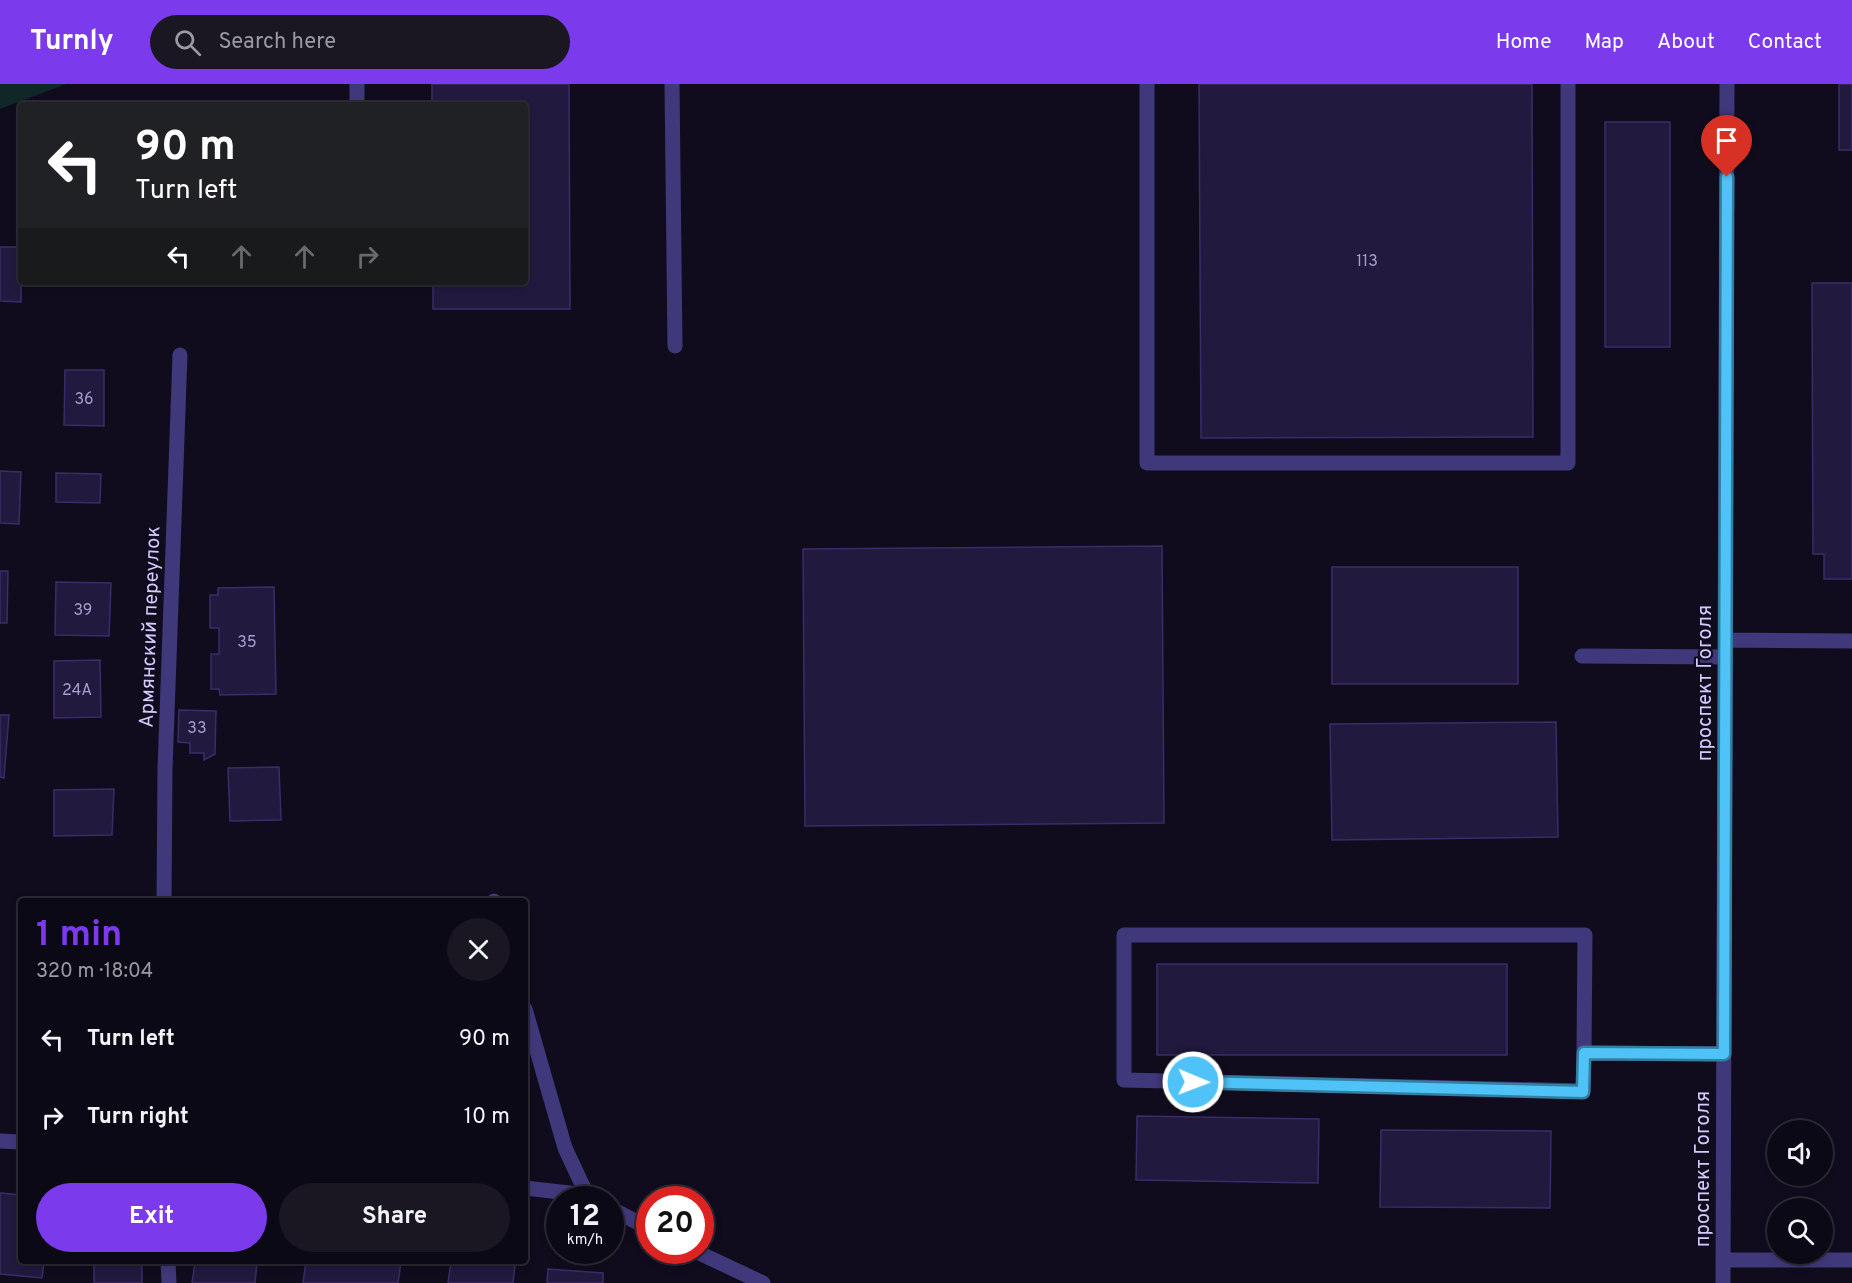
<!DOCTYPE html>
<meta charset="utf-8">
<style>
:root{--surface:#0c0916;--page:#1a1723;--text:#f1f3f6;--muted:#9a9aa1;--line:#2c2a35;--accent:#7c3aed}
body{margin:0;font-family:Overpass,sans-serif;background:var(--page);color:var(--text);height:100vh;display:flex;flex-direction:column;font-size:22px;white-space:nowrap}
*{box-sizing:border-box;margin:0}
p{font-size:20px;color:var(--muted)}
.icon{flex:none;width:33px;height:33px;fill:none;stroke:currentColor;stroke-width:2;stroke-linecap:round;stroke-linejoin:round}
.map{position:relative;flex:1;overflow:hidden}
.side{position:absolute;left:18px;top:814px;width:510px;height:366px;display:flex;flex-direction:column;background:var(--surface);border-radius:6px;box-shadow:0 3px 9px #0003,0 0 0 2px var(--line)}
.side>*{flex:none}
.top-card{position:absolute;left:18px;top:18px;width:510px;height:183px;border-radius:6px;box-shadow:0 3px 9px #0003,0 0 0 2px var(--line);background:#202124;color:#fff;overflow:hidden}
.fabs{position:absolute;left:1767px;top:1036px;display:grid;gap:12px}
.fabs a{display:grid;place-items:center;width:66px;height:66px;border-radius:50%;background:var(--surface);box-shadow:0 3px 9px #0003,0 0 0 2px var(--line);font-size:30px}
.speed{position:absolute;left:546px;top:1102px;display:flex;gap:12px;font-size:30px;font-weight:700;text-align:center}
.speed>*{display:grid;place-content:center;width:78px;height:78px;border-radius:50%;background:var(--surface);box-shadow:0 3px 9px #0003,0 0 0 2px var(--line);line-height:1}
.speed small{font-size:15px;font-weight:400}
.speed .limit{border:9px solid #d22;background:#fff;color:#111}
.pin{position:absolute;display:grid;place-items:center;width:51px;height:51px;color:#fff;margin:-62px -26px;border-radius:50% 50% 50% 0;rotate:-45deg;box-shadow:0 0 6px #0007}
.pin .icon{rotate:45deg}
.me{position:absolute;width:66px;margin:-33px;rotate:91deg;stroke-linejoin:round;filter:drop-shadow(0 0 4px #0008)}
.turn{display:flex;align-items:center;gap:21px;height:126px;padding:0 18px;font-size:27px}
.turn .icon{width:78px;height:78px;stroke-width:2.5}
.turn b{display:block;font-size:42px;line-height:51px}
.lanes{display:flex;align-items:center;height:57px;padding:0 18px;background:#0003;justify-content:center;gap:30px;direction:ltr}
.lanes .off{opacity:.35}
.round{display:grid;place-items:center;flex:none;width:63px;height:63px;border-radius:32px;background:var(--page)}
.summary{display:flex;align-items:center;justify-content:space-between;height:102px;padding:0 18px}
h1{font-size:36px;font-weight:700;line-height:45px;color:var(--accent)}
.button{display:flex;gap:12px;margin-top:auto;padding:12px 18px}
.button a{flex:1;height:69px;border-radius:36px;background:var(--accent);color:#fff;font-size:24px;font-weight:700;line-height:69px;text-align:center}
.button a+a{background:var(--page);color:var(--text)}
ul{padding:0;list-style:none}
li{display:flex;align-items:center;gap:18px;height:78px;padding:0 18px}
li div{flex:1}
li b{display:block;font-size:22px}
li em{font-style:normal}
header{display:flex;align-items:center;gap:36px;box-sizing:border-box;height:84px;padding:0 30px;background:var(--accent);color:#fff}
header strong{font-size:28px}
nav{display:flex;gap:33px;margin-inline-start:auto;font-size:21px}
.search{width:420px;height:54px;background:var(--page);display:flex;align-items:center;gap:15px;box-sizing:border-box;padding:0 21px;border-radius:33px;color:var(--muted);font-size:22px}
.map>svg:first-child{display:block}
.green{fill:#102727}
.building{fill:#22193e;stroke:#3b2c69;stroke-width:1.5}
.lines{fill:none;stroke-linecap:round;stroke-linejoin:round}
.minor{stroke:#3f397b;stroke-width:15}
.route-casing{stroke:#337fa1;stroke-width:15}
.route{stroke:#4fc3f7;stroke-width:10}
.labels{text-anchor:middle;stroke-width:4.5;stroke-linejoin:round;paint-order:stroke}
.number-label{font-size:16px;fill:#a79ecd}
.street-label{font-size:20px;fill:#d3cafd;stroke:#100c1d}
</style>
<header>
<strong>Turnly</strong>
<div class="search"><svg class="icon" aria-label="search" viewBox="0 0 24 24"><circle cx="10" cy="10" r="6"/><path d="M15 15l6 6"/></svg>Search here</div>
<nav><a>Home</a><a>Map</a><a>About</a><a>Contact</a></nav>
</header>
<div class="map">
<svg width="1852" height="1199" viewBox="0 0 1852 1199">
<rect width="100%" height="100%" fill="#100c1d"/>
<!-- green -->
<path class="green" d="M0,0H66L0,25Z"/>
<!-- building -->
<path class="building" d="M432,0H569L570,225H433V198H525V21H432Z
M1199,0H1532L1533,353L1201,354Z
M1839,0H1852V66H1839Z
M1605,38H1670V263H1605Z
M0,163H21V218L0,217Z
M1812,199H1852V495H1824V470H1813Z
M65,286H104V342L64,341Z
M0,387L21,388L19,440L0,439Z
M56,389L101,390L100,419L56,418Z
M1162,462L1164,739L805,742L803,465Z
M1332,483H1518V600H1332Z
M0,487H8L7,539H0Z
M56,498L111,499L109,552L55,551Z
M274,503L276,610L220,611L219,605H211V570H219V544H210V511H218V504Z
M100,576L101,633L54,634V577Z
M179,626L216,627L215,670L204,676V669H190V659L178,658Z
M0,631H9L4,694L0,693Z
M1556,638L1558,753L1332,756L1330,640Z
M279,683L281,736L230,737L228,684Z
M114,705L112,751L54,752V706Z
M1157,880H1507V971H1157Z
M1137,1032L1319,1035L1318,1099L1136,1096Z
M1381,1046L1551,1047L1550,1124L1380,1123Z
M0,1109L21,1111V1178H44L42,1194L0,1190Z
M94,1178H142V1199H94Z
M195,1178H257L255,1199H192Z
M306,1178H401L398,1199H303Z
M451,1178L515,1181L513,1199H448Z
M548,1185L603,1189V1199H547Z"/>
<g class="lines">
<!-- minor -->
<path class="minor" d="M357,0V21
M672,0L675,262
M1147,0V379H1568V0
M1725,556L1852,557
M1582,572L1725,573
M494,817V818
M164,818L165,685L180,271
M525,925L565,1064L587,1111
M1584,969L1585,851H1124V996L1583,1007L1584,969L1724,970
M0,1057L21,1058
M525,1104L587,1111L593,1115
M610,1124L650,1145
M695,1167L763,1199
M1723,1176H1852
M168,1178L169,1199
M1723,1199L1727,0"/>
</g>
<g class="lines">
<defs>
<path id="route" d="M1193,998L1583,1008L1584,969L1724,970L1727,93"/>
</defs>
<!-- route casing -->
<use href="#route" class="route-casing"/>
<!-- route -->
<use href="#route" class="route"/>
</g>
<g class="labels">
<!-- number labels -->
<g class="number-label">
<text x="1367" y="182">113</text>
<text x="84" y="320">36</text>
<text x="83" y="531">39</text>
<text x="247" y="563">35</text>
<text x="77" y="611">24А</text>
<text x="197" y="649">33</text>
</g>
<!-- street labels -->
<g class="street-label">
<text transform="translate(149 543) rotate(-88)" y="7">Армянский переулок</text>
<text transform="translate(1704 599) rotate(-90)" y="7">проспект Гоголя</text>
<text transform="translate(1702 1085) rotate(-90)" y="7">проспект Гоголя</text>
</g>
</g>
</svg>
<div class="fabs">
<a><svg class="icon" aria-label="sound" viewBox="0 0 24 24"><path d="M4 9h4l5-4v14l-5-4H4zM17 9q2 3 0 6"/></svg></a>
<a><svg class="icon" aria-label="search" viewBox="0 0 24 24"><circle cx="10" cy="10" r="6"/><path d="M15 15l6 6"/></svg></a>
</div>
<div class="speed"><div>12<small>km/h</small></div><div class="limit">20</div></div>
<div class="pin" style="left:1727px;top:93px;background:#d93025"><svg class="icon" aria-label="arrive" viewBox="0 0 24 24"><path d="M6 21V4h12l-3 4 3 4H6"/></svg></div>
<svg class="me" style="left:1193px;top:998px" viewBox="-20 -20 40 40"><circle r="17" fill="#4fc3f7" stroke="#fff" stroke-width="3"/><path d="M0-11L8 9 0 5-8 9z" fill="#fff"/></svg>
<div class="top-card">
<div class="turn"><svg class="icon" aria-label="left" viewBox="0 0 24 24"><path d="M17 20v-9H6M10 6l-5 5 5 5"/></svg><div><b>90 m</b>Turn left</div></div>
<div class="lanes"><svg class="icon" aria-label="left" viewBox="0 0 24 24"><path d="M17 20v-9H6M10 6l-5 5 5 5"/></svg><svg class="icon off" aria-label="ahead" viewBox="0 0 24 24"><path d="M12 20V5M6 11l6-6 6 6"/></svg><svg class="icon off" aria-label="ahead" viewBox="0 0 24 24"><path d="M12 20V5M6 11l6-6 6 6"/></svg><svg class="icon off" aria-label="right" viewBox="0 0 24 24"><path d="M7 20v-9h11M14 6l5 5-5 5"/></svg></div>
</div>
<section class="side">
<div class="summary"><div><h1>1 min</h1><p>320 m · 18:04</p></div><a class="round"><svg class="icon" aria-label="close" viewBox="0 0 24 24"><path d="M6 6l12 12M18 6L6 18"/></svg></a></div>
<ul>
<li><svg class="icon" aria-label="left" viewBox="0 0 24 24"><path d="M17 20v-9H6M10 6l-5 5 5 5"/></svg><div><b>Turn left</b></div><em>90 m</em></li>
<li><svg class="icon" aria-label="right" viewBox="0 0 24 24"><path d="M7 20v-9h11M14 6l5 5-5 5"/></svg><div><b>Turn right</b></div><em>10 m</em></li>
</ul>
<div class="button"><a>Exit</a><a>Share</a></div>
</section>
</div>
